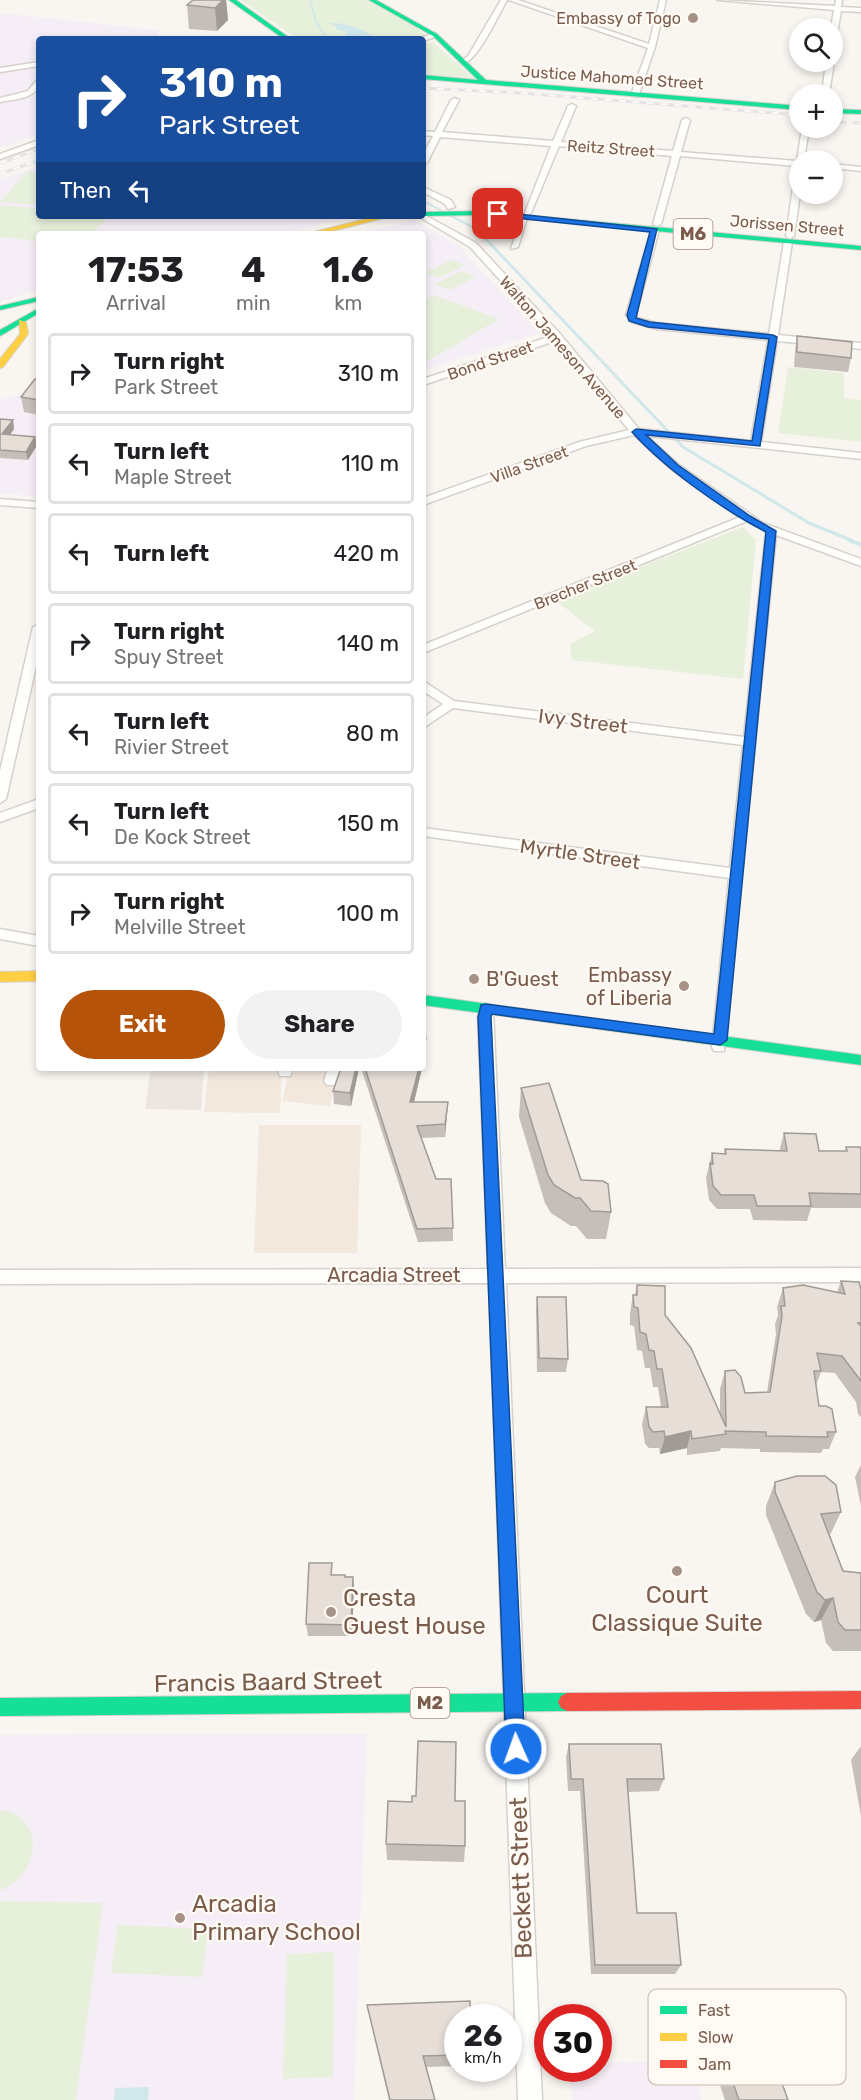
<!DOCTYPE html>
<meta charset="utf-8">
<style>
:root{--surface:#fff;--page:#f2f2f2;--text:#202124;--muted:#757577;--line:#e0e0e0;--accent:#b45309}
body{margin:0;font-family:Rubik,sans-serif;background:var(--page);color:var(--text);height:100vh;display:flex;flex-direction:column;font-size:22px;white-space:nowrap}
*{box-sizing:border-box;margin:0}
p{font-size:20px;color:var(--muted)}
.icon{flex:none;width:33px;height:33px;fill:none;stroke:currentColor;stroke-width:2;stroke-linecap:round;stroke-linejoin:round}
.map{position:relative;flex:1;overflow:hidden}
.drawer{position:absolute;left:36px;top:231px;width:390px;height:840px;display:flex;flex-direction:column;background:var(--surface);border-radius:6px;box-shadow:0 3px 9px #0003}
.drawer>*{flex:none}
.hud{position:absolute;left:36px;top:36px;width:390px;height:183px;border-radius:6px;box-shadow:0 3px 9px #0003;background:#1a4fa0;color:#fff;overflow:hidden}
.tools{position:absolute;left:789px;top:18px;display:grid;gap:12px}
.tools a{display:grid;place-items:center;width:54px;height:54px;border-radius:50%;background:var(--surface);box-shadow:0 3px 9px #0003;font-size:30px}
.speed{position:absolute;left:444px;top:2004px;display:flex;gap:12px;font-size:30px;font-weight:700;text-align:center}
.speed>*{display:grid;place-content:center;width:78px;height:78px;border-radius:50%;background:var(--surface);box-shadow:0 3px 9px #0003;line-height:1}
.speed small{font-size:15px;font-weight:400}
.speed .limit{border:9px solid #d22;background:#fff;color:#111}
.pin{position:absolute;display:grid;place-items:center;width:51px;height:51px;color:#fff;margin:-26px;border-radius:12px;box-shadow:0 3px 9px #0006}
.me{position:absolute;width:66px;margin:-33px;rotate:358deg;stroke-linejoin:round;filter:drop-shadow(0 0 4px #0008)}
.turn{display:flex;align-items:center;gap:21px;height:126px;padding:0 24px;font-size:27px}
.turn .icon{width:78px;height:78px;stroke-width:2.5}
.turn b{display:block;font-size:42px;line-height:51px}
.then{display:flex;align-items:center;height:57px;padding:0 24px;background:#0003;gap:12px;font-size:22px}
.eta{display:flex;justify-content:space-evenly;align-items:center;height:102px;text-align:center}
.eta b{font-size:36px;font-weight:700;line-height:42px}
.action{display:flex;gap:12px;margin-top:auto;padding:12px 24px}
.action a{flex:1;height:69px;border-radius:36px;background:var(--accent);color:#fff;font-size:24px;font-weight:700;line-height:69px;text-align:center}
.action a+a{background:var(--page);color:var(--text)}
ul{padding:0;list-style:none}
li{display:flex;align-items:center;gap:18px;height:81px;margin:0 12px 9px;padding:0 12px;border:3px solid var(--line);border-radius:6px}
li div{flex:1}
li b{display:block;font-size:22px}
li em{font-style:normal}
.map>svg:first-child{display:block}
.residential{fill:#f2e8de}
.industrial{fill:#ede5e0}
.education{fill:#f6eef6}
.green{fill:#e7f0db}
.water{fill:#d0e8ea}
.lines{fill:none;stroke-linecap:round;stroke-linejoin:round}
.stream-far2{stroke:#d0e8ea;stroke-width:2}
.stream-far1{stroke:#d0e8ea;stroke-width:3}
.stream{stroke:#d0e8ea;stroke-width:4}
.street-casing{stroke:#d7d1cb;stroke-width:3}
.fast-casing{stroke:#d9d2cb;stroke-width:2}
.slow-casing{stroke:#d9d2cb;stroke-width:2}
.jam-casing{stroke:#d9d2cb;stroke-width:2}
.street{fill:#fefefd;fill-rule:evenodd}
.fast{fill:#16e098;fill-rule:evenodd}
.slow{fill:#ffcf43;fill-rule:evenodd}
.jam{fill:#f24e42;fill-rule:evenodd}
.rail-casing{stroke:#e6e3e7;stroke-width:3}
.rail{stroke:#fffaf3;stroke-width:2;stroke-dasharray:7;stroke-linecap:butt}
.wall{fill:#c6bfb9}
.shaded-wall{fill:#a19b96}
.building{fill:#e6ded7;stroke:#a19b96;stroke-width:1.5}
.route{fill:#1a73e8;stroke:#114b97;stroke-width:1.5}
.poi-dot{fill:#a69286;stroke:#fffaf3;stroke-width:2}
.labels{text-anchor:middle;stroke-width:4.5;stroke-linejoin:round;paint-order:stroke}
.far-poi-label{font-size:16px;fill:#7a5c4d;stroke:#fffaf3;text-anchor:end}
.far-street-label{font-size:16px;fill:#7a5c4d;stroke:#fffaf3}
.shield{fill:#fffaf3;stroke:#a28b7f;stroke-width:1.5}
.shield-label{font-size:18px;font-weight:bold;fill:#7a5c4d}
.street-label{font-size:20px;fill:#7a5c4d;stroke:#fffaf3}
.poi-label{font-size:20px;fill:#7a5c4d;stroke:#fffaf3;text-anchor:end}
.near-poi-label{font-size:24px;fill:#7a5c4d;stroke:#fffaf3;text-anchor:start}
.near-street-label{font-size:24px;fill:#7a5c4d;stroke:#fffaf3}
.key{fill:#fffaf3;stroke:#d7cbc1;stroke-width:1.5}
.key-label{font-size:16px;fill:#7a5c4d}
</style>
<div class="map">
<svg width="861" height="2100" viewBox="0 0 861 2100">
<rect width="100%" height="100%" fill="#f9f5f0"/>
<!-- residential -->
<path class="residential" d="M209,1068H282L280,1113L204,1112Z
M290,1068H338L330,1106L282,1101Z
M259,1125H361L357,1253H254Z"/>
<!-- industrial -->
<path class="industrial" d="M151,1068H204L201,1110L145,1109Z"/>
<!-- education -->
<path class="education" d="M0,13L158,30V39H39V134L0,148Z
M39,166V216H357L278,234H39V289L0,302V180Z
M414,220L458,245L539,333L423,371V234H357Z
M39,389V497L0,493V400Z
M367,1734L354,2100H0V1735Z
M599,2060H610V2063L697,2062L701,2100H572L570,2069L598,2068Z"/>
<!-- green -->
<path class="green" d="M241,0H366L413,25L425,35L411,39H298Z
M433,42L473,78L423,74V44Z
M27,171L39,173V205L0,202Z
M0,205L39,208V216H108L93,234H39V241L0,237Z
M451,260L465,265L439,278L425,273Z
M462,271L476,277L450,290L435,284Z
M434,295L499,319L423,364V301Z
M788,367L844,373V398L861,400V442L778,433Z
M743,527L756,540L743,679L572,660L570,644L595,631L555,600Z
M0,1810C48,1816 39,1878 0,1890Z
M0,1901L103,1903L76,2100H0Z
M118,1925L208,1929L202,1977L111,1973Z
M334,1952L333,2077L283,2079L287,1954Z"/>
<!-- water -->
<path class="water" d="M329,23C342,22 365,28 374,38L341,39L348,32L337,30L336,26Z
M149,2087L148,2100H114L115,2088Z"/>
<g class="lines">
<!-- stream-far2 -->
<path class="stream-far2" d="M310,0L316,22L327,39
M423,201L476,229L483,237"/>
<!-- stream-far1 -->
<path class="stream-far1" d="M482,235L683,447L809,523L853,541"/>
<!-- stream -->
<path class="stream" d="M849,540L861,545"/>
<defs>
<path id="street" d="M501,0H507C499,14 476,65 461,64V62L468,56Z
M509,0H518L649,44L660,0H666L655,47L638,97L631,95L648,48Z
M717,0L835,6L836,0H842L841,7L861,8V12L841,11L835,45L832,47L831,28L834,10Z
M435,33L437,36L423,41L418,39Z
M832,61L834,62L829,94H822L826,62Z
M39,62V66L0,72V68Z
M36,81H39C39,99 14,99 0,102V98L28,91Z
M455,98L459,100L442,132L553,141L568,106L572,104L576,106L561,142L673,151L682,120L686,118L690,120L681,152L797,161L802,128H809L804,160H800V194L794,236L790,239L786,236L796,166L680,156L661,224L657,226L653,224L672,156L559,146L531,213L528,215L518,247L511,249L521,217L524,215L551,146L440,137L427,163L423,165V155L433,136L423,135V131L435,132L451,100Z
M39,140V145L0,159V154Z
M832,164L861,167V171L832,168Z
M423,187L451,200L455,207L448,209L445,204L423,192Z
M423,214L476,243L561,335L639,429L751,441L768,340L657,329L631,322L626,315L652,228L659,230L636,315L637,318L657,323L769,334L784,242L788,239L792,242L778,335L861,343V349L777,341L761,442L861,453V459L647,436L679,465L763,523L861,559V566L776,535L724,1051H714L712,1047L729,878L423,836V828L730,868L743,745L453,708L423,728V718L443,704L423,691V681L454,701L744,737L766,531L747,521L423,653V645L740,517L671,469L634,435L586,446L423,505V498L579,442L629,430L555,341L423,385V379L551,336L470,247L418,216H423Z
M0,499L39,502V508L0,505Z
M39,624V653L6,799L0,803V771L33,627Z
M39,799V808L0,822V813Z
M0,929L39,936V946L0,939Z
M486,1004L491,1005L493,1009L505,1269L861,1268V1282L506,1283L542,2100H518L489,1283L0,1284V1270L488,1269L478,1017L481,1005Z
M277,1068H293L290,1076H280Z
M328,1068H344L337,1085H327L324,1081Z"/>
<path id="fast" d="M229,0H236L291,39H284Z
M369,0H376L437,34L486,80L800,106V110L423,79V75L478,80L433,36Z
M832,109L861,110V114L832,113Z
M482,211L861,246V250L482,215L423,216H422L423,212Z
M39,297V301L0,310V306Z
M39,308V313L0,336V330Z
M423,995L861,1055V1065L423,1005Z
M567,1693L573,1696L576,1702L573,1708L567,1711L0,1716V1698Z"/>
<path id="slow" d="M378,216H392L320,234H306Z
M19,320L26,322L28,334L3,367L0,368V359L20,334Z
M39,971V981L0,982V972Z"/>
<path id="jam" d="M861,1691V1709L567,1711L561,1708L558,1702L561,1696L567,1693Z"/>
</defs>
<!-- street casing -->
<use href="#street" class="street-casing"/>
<!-- fast casing -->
<use href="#fast" class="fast-casing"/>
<!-- slow casing -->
<use href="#slow" class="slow-casing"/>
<!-- jam casing -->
<use href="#jam" class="jam-casing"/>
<!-- street -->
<use href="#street" class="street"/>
<!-- fast -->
<use href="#fast" class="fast"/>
<!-- slow -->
<use href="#slow" class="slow"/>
<!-- jam -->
<use href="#jam" class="jam"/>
<defs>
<path id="rail" d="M423,88L522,93L800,115
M832,122L861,123
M0,163L39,149
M0,174L39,160"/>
</defs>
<!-- rail casing -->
<use href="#rail" class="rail-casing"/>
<!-- rail -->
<use href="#rail" class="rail"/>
</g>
<!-- wall -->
<path class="wall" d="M193,0H226L228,20L217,31L189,29L187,5Z
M797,336L851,358L848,372L794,367L795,351Z
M39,378V415L24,412L21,397Z
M0,419L13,420L14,429L10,435L35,437L37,445L28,460L0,458Z
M359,1068L351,1106L334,1104L333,1091Z
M361,1068H422L414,1102H448L445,1137L421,1138L453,1228V1241L418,1242Z
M521,1088L581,1180L611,1212L606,1239H587L576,1226H571L551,1213L545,1203L519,1117Z
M784,1133L819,1151H845L846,1147L861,1150V1208H811L807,1221L753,1220L750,1209H717L709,1200L706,1178L712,1153H724L725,1149L780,1151V1148Z
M841,1281L861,1289V1417L858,1414L856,1402L835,1373L821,1372L816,1385L819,1406L836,1432L829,1449H823L821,1453L760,1452V1449L721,1448L720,1451L687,1455V1448L660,1454L659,1448H649L645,1444L642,1424L646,1407H661L658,1387H653L650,1368H645L642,1351L637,1350L634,1326L630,1325V1313L633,1295H635L637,1285L665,1315L720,1414V1389L725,1371L745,1393L767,1392L776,1334L775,1324L778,1315L777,1307L783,1288L837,1292Z
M537,1297L568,1359L566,1372H537L536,1311Z
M861,1465V1506L855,1477Z
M775,1482L841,1512L830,1535L843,1571L861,1573V1651H833L826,1643L821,1620L814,1622L806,1614L766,1515V1506Z
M333,1575L353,1577L354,1589L352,1636H308L306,1624Z
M569,1744L664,1779L659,1791L628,1792L637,1913L681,1965L675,1974H591L580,1791H568L566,1757Z
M861,1746V1816L851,1760Z
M455,1801L465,1846L464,1862L387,1860L386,1844L412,1802Z
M708,1998L815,2051L802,2062L775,2063L788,2100H725L700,2028L699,2010Z
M367,2005L458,2018V2066L426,2067L435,2100H389Z"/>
<!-- shaded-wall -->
<path class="shaded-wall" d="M223,0H226L228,20L217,31L215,8Z
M13,420L14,429L4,443L2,434Z
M35,437L37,445L28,460L26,452Z
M426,1038V1051L423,1064V1050Z
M356,1068H359L351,1106L350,1093Z
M419,1068H422L411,1115L410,1102Z
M448,1102L447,1115L445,1137V1124Z
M691,1431L687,1448L660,1454L665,1437Z
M353,1577L354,1589L352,1636L351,1625Z
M833,1598L821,1620L814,1622L825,1600Z"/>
<!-- building -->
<path class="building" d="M193,0H223L215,8L187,5Z
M797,336L852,342L851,358L797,352Z
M39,378V400L21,397L35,379Z
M0,419L13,420L2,434L35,437L26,452L0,450Z
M423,1037L426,1038L423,1050Z
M341,1068H356L350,1093L333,1091Z
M365,1068H419L410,1102H448L445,1124L417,1126L436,1179H451L453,1228L417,1229Z
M549,1083L581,1180L603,1181L608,1184L611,1212L591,1211L580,1198H575L554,1185L548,1175L521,1088Z
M784,1133L816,1134L819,1151H847L846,1147H860L861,1150V1194L809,1193L811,1206H757L754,1195H721L713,1186L710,1163L713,1164L712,1153L726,1154L725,1149L787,1151Z
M841,1281L859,1282L861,1289V1323H858L861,1326V1381L842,1356L817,1353L821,1371H814L819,1406H826L832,1409L836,1432H827L828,1437L766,1436V1432L725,1431L726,1434L692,1439L691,1431L665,1437L664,1431L653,1432L649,1427L646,1407H668L662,1369H657L654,1351L649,1350L646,1334L640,1332L638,1308L634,1307L633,1295H637V1285L665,1286V1315L691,1348L726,1427L725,1371L735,1370L741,1377L745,1393L770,1392L782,1316L781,1306H785L783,1288L803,1285L845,1294Z
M537,1297H566L568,1359L539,1358Z
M797,1476H825L836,1485L841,1512L821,1514L843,1571L861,1573V1630H845L838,1622L833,1598L825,1600L817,1592L775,1492V1482Z
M309,1563H332L331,1575H345V1577H353L351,1625L306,1624Z
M418,1741L456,1742L455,1801H465V1846L386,1844L388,1801L412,1802V1796H416Z
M569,1744H661L664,1779H627L637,1913H676L681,1965H595L583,1779H571Z
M708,1998H808L815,2051L771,2053L788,2100H739L710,2016Z
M470,2001V2018H458V2055L423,2056L435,2100H390L367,2005Z"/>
<!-- route -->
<path class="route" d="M498,212L657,229L636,318L650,322L773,335L777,337L760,446L646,435L678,465L750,516L776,531L727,1040L720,1045L492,1014L491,1017L525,1749L522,1756L516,1758L509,1756L506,1749L478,1017L481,1005L486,1004L714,1034L766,532C723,510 664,468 632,432L636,429L752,441L769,339L648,327L629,321L627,315L650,232L495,216V213Z"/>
<!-- markers -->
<g class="poi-dot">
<circle cx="693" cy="18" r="6"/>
<circle cx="474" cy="979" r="6"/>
<circle cx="684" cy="986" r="6"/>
<circle cx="677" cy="1571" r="6"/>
<circle cx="331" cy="1612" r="6"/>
<circle cx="180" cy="1918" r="6"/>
</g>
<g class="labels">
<!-- far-poi labels -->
<g class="far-poi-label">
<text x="681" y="24">Embassy of Togo</text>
</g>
<!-- far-street labels -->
<g class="far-street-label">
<text transform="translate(612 77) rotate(4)" y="6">Justice Mahomed Street</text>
<text transform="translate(611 148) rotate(4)" y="6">Reitz Street</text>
<text transform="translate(787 225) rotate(5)" y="6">Jorissen Street</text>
<text transform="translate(563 347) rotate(49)" y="6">Walton Jameson Avenue</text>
<text transform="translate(490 360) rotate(-19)" y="6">Bond Street</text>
<text transform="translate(529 464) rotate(-20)" y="6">Villa Street</text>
<text transform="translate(585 584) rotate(-22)" y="6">Brecher Street</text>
</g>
<!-- shield labels -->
<g class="shield">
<rect x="673.5" y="219" width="39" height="30" rx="4.5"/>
<rect x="410.5" y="1688" width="39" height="30" rx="4.5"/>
</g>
<g class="shield-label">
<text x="693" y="240">M6</text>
<text x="430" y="1709">M2</text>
</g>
<!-- street labels -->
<g class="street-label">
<text transform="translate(583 721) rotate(7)" y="7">Ivy Street</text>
<text transform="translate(580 854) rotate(8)" y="7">Myrtle Street</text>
<text x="394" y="1282">Arcadia Street</text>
</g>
<!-- poi labels -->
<g class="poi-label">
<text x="672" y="982">Embassy<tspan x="672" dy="23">of Liberia</tspan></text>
<text x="486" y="986" text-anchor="start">B'Guest</text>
</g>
<!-- near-poi labels -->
<g class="near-poi-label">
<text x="677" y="1603" text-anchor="middle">Court<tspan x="677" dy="28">Classique Suite</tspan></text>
<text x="343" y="1606">Cresta<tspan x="343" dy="28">Guest House</tspan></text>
<text x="192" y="1912">Arcadia<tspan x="192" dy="28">Primary School</tspan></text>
</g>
<!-- near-street labels -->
<g class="near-street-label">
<text transform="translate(268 1682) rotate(-1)" y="8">Francis Baard Street</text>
<text transform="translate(521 1878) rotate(-92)" y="8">Beckett Street</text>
</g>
</g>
<!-- legend -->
<rect x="648" y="1989" width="198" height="96" rx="9" class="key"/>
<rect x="660" y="2006" width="27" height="8" fill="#16e098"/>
<rect x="660" y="2033" width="27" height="8" fill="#ffcf43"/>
<rect x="660" y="2060" width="27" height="8" fill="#f24e42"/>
<g class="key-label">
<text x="698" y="2016">Fast</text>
<text x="698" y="2043">Slow</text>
<text x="698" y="2070">Jam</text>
</g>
</svg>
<div class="tools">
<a><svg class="icon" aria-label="search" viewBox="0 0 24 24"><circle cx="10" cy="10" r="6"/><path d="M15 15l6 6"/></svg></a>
<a>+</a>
<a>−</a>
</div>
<div class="speed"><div>26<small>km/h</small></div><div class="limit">30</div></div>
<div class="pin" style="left:498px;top:214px;background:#d93025"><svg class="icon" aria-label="arrive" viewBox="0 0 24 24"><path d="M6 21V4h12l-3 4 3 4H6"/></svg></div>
<svg class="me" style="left:516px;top:1749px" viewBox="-20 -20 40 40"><circle r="17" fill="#1a73e8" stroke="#fff" stroke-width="3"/><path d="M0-11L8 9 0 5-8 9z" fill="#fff"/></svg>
<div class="hud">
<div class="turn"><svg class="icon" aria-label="right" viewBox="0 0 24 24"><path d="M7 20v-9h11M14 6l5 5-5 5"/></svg><div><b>310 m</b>Park Street</div></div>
<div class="then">Then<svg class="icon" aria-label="left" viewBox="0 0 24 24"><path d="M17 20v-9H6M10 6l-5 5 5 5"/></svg></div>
</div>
<section class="drawer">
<div class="eta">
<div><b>17:53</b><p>Arrival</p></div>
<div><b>4</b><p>min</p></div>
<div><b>1.6</b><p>km</p></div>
</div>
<ul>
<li><svg class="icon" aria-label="right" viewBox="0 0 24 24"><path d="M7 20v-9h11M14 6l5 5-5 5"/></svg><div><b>Turn right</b><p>Park Street</p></div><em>310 m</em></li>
<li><svg class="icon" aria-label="left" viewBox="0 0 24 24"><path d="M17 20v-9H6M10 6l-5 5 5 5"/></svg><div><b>Turn left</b><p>Maple Street</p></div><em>110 m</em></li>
<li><svg class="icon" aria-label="left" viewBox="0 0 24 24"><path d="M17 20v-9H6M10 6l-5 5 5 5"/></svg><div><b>Turn left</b></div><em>420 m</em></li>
<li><svg class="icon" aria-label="right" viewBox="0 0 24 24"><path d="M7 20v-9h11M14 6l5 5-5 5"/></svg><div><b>Turn right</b><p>Spuy Street</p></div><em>140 m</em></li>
<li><svg class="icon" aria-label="left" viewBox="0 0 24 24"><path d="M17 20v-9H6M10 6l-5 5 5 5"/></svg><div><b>Turn left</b><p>Rivier Street</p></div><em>80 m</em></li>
<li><svg class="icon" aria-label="left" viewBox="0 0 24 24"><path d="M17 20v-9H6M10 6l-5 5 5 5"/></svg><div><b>Turn left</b><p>De Kock Street</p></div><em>150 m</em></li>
<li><svg class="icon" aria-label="right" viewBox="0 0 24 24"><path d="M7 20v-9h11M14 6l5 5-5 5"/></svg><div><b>Turn right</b><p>Melville Street</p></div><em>100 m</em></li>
</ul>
<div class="action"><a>Exit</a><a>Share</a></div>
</section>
</div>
